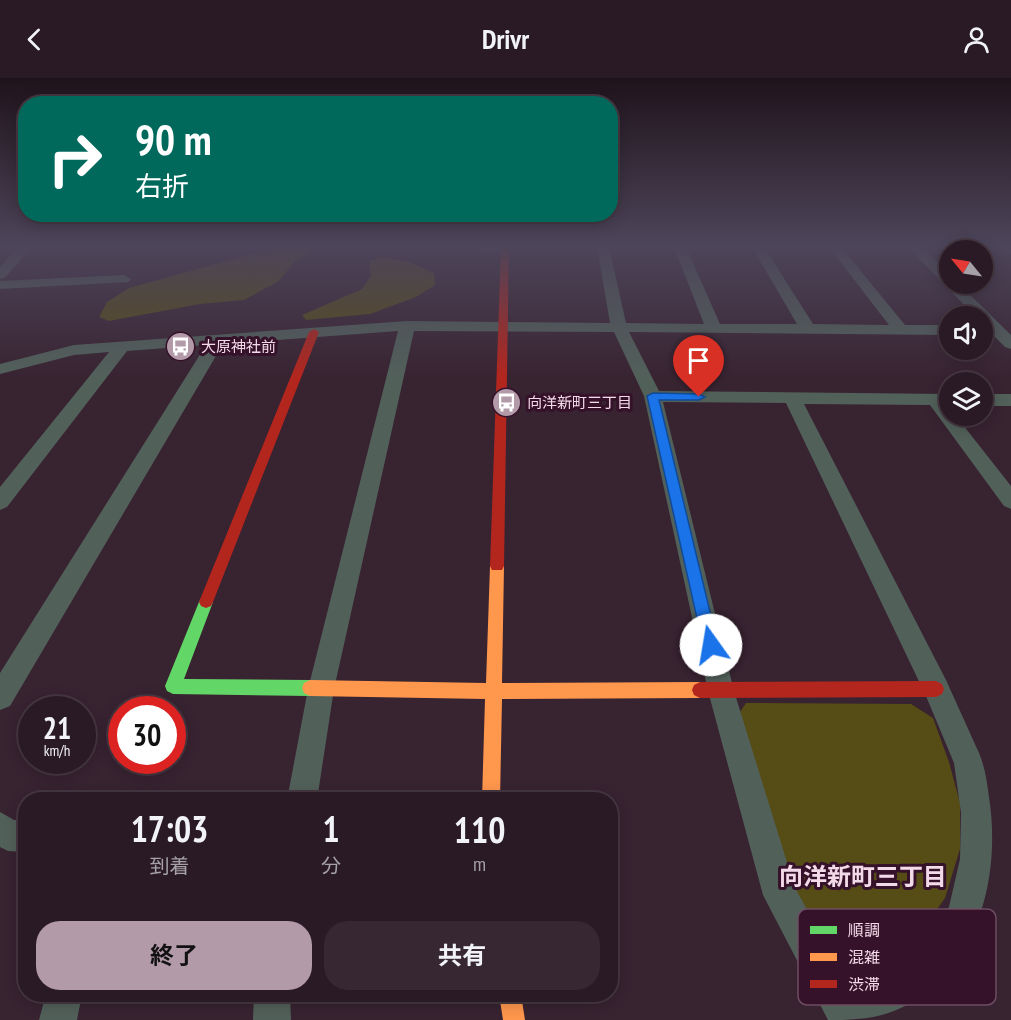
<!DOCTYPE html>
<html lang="ja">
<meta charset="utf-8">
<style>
:root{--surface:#2a1a25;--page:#362732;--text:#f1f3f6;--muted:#a5a1a7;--line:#463842;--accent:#b29aa9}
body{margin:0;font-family:"PT Sans Narrow","Noto Sans JP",sans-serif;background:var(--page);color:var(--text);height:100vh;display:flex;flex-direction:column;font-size:22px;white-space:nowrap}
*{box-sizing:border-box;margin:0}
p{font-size:20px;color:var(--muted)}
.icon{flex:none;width:33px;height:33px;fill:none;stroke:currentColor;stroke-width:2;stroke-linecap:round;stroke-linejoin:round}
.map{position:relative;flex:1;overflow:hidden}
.panel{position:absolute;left:18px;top:714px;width:600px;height:210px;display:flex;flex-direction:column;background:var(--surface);border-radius:24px;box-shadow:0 3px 15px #0003,0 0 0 2px var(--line)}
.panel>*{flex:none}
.guide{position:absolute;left:18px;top:18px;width:600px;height:126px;border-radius:24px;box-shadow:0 3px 15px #0003,0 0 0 2px var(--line);background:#00695c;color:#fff;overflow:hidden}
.needle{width:39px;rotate:300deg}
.tools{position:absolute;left:939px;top:162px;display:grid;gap:12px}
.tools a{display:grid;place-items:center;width:54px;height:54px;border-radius:50%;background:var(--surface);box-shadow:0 3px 15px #0003,0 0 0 2px var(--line);font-size:30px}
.speed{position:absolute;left:18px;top:618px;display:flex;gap:12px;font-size:30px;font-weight:700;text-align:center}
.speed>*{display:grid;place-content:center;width:78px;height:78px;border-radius:50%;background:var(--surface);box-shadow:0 3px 15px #0003,0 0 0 2px var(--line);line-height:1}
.speed small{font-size:15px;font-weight:400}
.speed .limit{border:9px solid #d22;background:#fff;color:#111}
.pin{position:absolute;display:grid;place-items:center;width:51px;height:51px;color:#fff;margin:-62px -26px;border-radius:50% 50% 50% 0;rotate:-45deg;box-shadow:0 0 6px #0007}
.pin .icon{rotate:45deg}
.me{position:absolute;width:66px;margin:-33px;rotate:347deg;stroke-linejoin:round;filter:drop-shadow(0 0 4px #0008)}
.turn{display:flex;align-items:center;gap:21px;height:126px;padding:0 18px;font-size:27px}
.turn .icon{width:78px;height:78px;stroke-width:2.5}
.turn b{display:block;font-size:42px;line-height:51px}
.eta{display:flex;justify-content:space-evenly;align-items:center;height:102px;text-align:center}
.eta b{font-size:36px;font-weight:700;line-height:42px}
.button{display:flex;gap:12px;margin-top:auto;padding:12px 18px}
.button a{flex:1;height:69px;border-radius:24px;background:var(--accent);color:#111;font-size:24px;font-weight:700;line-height:69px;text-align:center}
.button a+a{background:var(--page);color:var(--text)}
header{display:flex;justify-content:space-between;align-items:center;height:78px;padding:0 18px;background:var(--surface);font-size:27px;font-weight:700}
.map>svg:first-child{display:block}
.green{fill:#564c16}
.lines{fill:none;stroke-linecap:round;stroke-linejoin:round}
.street{fill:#52605a;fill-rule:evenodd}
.fast{fill:#63d668;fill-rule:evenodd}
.slow{fill:#ff974d;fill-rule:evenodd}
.jam{fill:#b3261e;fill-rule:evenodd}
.route{fill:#1a73e8;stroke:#114b97;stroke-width:1.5}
.labels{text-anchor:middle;stroke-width:6;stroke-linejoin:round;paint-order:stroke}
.far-poi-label{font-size:15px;fill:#f3dae9;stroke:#35112a;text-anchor:start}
.near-neighbourhood-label{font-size:24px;font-weight:bold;fill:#f3dae9;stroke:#35112a}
.key{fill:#35112a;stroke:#6e4d63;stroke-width:1.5}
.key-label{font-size:16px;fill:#f3dae9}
</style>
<header><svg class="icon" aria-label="back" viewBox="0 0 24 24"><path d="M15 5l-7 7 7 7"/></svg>Drivr<svg class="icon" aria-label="person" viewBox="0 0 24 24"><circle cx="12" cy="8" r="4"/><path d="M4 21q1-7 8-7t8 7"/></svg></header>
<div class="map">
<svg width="1011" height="942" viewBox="0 0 1011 942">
<rect width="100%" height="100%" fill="#382331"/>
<!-- green -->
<path class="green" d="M277,169H321L294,184L279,203L244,222L200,226L109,243L99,239L107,224L129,210Z
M383,179L409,184L434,195L435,207L416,219L370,236L306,242L302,237L362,211L371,198L369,183Z
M746,625L911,626L933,640L949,684L960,725V771L945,820L913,866L856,891L831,881L781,783L740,634Z"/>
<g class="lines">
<!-- street -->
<path class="street" d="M18,169H31L5,200L0,201V189Z
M473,169H511V170C504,176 479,176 473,169Z
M597,169H609L626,245L704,246L674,169H686L720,246H797L752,169H764L813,246L889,247L829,169H841L905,247H950V257L629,254L659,313L950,316V338H956L1011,408V431L1004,428L930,327L804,326L946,602L979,675C985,689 987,704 989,719C1001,795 980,888 907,927C881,941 856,942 828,942L763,817L708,613L644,318L614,254L414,253L334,611L317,722H287L308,611L398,253L223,266L10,628L0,632V595L206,267L127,273L7,429L0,432V409L109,274L74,277L0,296V286L74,267L407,243L610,245ZM663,324L786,325L926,618L954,685L961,735L960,781L949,829L922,871L885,899L851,910L795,810L734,613Z
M908,169H921L950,196V206H959L1011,257V271L1005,269L982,246V238H975Z
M1001,169H1011V176Z
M124,197L131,201L129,204L0,211V203Z
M982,316H1011V328H982Z
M0,734L14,742H26V774L8,773L0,769Z
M46,916H82L77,942H39Z
M254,916H290L291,942H253Z"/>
<!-- fast -->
<path class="fast" d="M206,518L211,520L213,524L184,601L310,602L316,605L318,610L316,615L310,618L173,616L167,613L165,608L199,524L201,520Z"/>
<!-- slow -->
<path class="slow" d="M497,482L502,484L504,488L502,605L700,604L706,607L708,612L706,617L700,620L502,621L500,722H482L485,621L310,618L304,615L302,610L304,605L310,602L486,605L490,488L492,484Z
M499,916H521L525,942H503Z"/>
<!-- jam -->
<path class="jam" d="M501,169H509L504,488L502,492H492L490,488Z
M314,251L319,254L213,524L211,528L206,530L201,528L199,524L309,254Z
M936,603L942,606L944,611L942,616L936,619L700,620L694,617L692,612L694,607L700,604Z"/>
</g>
<!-- sky -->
<linearGradient id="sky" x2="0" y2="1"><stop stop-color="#1f131b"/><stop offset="0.56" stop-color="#4d455a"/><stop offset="1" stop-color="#4d455a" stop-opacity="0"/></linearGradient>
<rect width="1011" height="300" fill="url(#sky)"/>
<!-- route -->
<path class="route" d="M653,315L699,316L705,319L699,322H659L718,567L716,572L711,574L705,572L703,567L647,318Z"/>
<!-- icons -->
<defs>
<symbol id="bus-disc" viewBox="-11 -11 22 22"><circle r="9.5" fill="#b29aa9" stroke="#35112a"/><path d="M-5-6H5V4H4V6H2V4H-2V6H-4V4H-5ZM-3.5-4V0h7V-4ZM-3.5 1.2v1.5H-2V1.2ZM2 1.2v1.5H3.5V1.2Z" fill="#fff"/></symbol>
</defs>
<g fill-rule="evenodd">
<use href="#bus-disc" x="164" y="252" width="33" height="33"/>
<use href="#bus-disc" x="490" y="308" width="33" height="33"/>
</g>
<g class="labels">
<!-- far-poi labels -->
<g class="far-poi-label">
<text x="201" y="274">大原神社前</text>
<text x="527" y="330">向洋新町三丁目</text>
</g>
<!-- near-neighbourhood labels -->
<g class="near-neighbourhood-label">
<text x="863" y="807">向洋新町三丁目</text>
</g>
</g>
<!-- legend -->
<rect x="798" y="831" width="198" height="96" rx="9" class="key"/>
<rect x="810" y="848" width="27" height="8" fill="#63d668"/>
<rect x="810" y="875" width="27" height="8" fill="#ff974d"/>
<rect x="810" y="902" width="27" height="8" fill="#b3261e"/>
<g class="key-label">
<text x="848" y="858">順調</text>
<text x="848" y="885">混雑</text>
<text x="848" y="912">渋滞</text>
</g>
</svg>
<div class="tools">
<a><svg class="needle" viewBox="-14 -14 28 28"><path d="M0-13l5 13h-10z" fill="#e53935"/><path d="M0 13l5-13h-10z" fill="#a5a1a7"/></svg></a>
<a><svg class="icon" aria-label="sound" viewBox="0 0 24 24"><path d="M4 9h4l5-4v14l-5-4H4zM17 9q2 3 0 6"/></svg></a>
<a><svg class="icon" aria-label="layers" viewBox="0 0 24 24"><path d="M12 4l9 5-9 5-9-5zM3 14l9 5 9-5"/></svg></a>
</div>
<div class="speed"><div>21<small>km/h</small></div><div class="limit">30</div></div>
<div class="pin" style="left:699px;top:319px;background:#d93025"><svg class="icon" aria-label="arrive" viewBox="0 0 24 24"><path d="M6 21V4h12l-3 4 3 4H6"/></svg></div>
<svg class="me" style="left:711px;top:567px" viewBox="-20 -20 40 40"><circle r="19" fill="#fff"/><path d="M0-13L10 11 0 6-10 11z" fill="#1a73e8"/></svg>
<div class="guide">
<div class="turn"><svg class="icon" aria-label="right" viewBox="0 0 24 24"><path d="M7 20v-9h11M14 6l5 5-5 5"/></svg><div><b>90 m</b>右折</div></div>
</div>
<section class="panel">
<div class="eta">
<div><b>17:03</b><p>到着</p></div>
<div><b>1</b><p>分</p></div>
<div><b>110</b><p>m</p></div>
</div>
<div class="button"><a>終了</a><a>共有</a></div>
</section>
</div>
